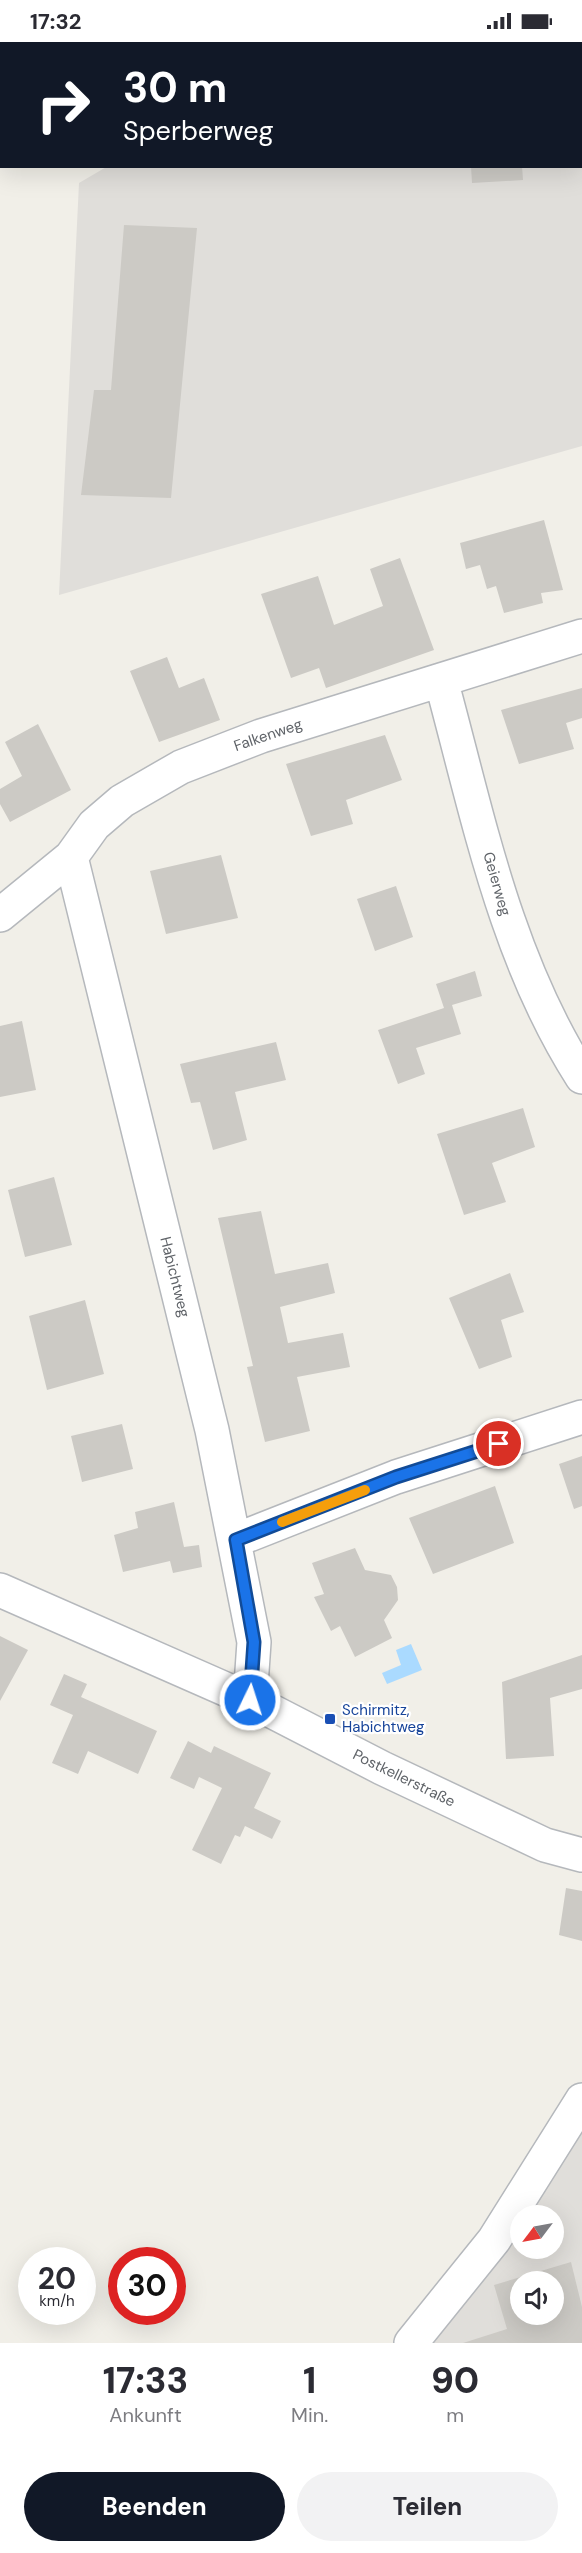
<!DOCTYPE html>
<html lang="de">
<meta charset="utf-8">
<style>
:root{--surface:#fff;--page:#f2f2f3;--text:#2b2b33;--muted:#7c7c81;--accent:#111827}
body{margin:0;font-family:"DM Sans",sans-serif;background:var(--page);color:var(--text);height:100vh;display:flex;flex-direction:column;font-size:22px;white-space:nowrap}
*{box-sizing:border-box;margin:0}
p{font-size:20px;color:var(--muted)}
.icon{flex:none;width:33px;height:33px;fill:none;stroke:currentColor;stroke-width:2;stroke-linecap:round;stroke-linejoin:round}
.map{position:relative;height:2301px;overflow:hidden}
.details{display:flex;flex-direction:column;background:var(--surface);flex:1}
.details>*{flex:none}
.hud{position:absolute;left:0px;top:0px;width:582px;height:126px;box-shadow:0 6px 24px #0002;background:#111827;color:#fff;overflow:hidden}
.needle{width:39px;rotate:238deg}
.tools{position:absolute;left:510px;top:2163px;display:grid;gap:12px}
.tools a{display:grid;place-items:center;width:54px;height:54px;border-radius:50%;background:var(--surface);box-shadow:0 6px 24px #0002;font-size:30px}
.speed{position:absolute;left:18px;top:2205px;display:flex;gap:12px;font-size:30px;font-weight:700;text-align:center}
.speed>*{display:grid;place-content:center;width:78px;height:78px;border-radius:50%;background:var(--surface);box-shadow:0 6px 24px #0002;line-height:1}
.speed small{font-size:15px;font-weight:400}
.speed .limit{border:9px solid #d22;background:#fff;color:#111}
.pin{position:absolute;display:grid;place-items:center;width:51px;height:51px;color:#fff;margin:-26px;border:3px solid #fff;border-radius:50%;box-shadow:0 2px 6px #0007}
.me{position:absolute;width:66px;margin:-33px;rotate:4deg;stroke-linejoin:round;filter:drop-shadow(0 0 4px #0008)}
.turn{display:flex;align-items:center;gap:21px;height:126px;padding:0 24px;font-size:27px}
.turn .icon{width:78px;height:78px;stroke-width:2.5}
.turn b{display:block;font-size:42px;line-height:51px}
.eta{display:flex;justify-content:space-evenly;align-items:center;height:102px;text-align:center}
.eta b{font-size:36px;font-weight:800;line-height:42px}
.action{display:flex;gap:12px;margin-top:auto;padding:12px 24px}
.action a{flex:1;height:69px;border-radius:36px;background:var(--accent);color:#fff;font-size:24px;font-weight:800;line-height:69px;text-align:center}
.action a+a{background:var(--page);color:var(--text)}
.status{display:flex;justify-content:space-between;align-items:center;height:42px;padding:0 30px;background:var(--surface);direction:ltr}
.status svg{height:16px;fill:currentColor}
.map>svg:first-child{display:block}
.industrial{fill:#e0deda;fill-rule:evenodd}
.water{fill:#aadaff}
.building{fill:#cccac5;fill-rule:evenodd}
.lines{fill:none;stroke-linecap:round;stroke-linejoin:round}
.minor-casing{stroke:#b5b8bc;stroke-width:36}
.minor{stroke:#fff;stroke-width:33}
.route-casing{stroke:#114b97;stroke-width:15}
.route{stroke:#1a73e8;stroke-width:10}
.slow{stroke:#f59e0b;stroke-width:10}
.transit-dot{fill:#1a4fb4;stroke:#fff;stroke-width:2}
.labels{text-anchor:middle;stroke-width:4.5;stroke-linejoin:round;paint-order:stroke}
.street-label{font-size:15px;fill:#5f6368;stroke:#fff}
.transit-label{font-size:15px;fill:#164399;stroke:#fff;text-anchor:start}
</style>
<div class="status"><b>17:32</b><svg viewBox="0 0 49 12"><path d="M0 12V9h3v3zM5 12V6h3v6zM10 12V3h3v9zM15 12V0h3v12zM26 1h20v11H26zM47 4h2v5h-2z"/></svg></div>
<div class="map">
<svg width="582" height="2301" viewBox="0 0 582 2301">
<rect width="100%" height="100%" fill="#f1efe8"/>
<!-- industrial -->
<path class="industrial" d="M171,0H582V404L59,553L79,141L108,124H580V2Z
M582,2058V2301H394L451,2229ZM520,2174H554V2206H520ZM520,2240H554V2272H520Z"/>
<!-- water -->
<path class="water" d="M411,1602L422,1628L387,1642L382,1631L401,1623L396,1608Z"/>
<!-- building -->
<path class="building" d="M471,124H522L523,138L472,141Z
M124,183L197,186L171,456L81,453L94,348H111Z
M544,478L563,548L541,551L543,561L504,571L496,544L487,547L480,523L466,527L460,501Z
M400,516L434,608L326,646L319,626L291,636L261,552L318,534L334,583L383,564L370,527Z
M167,615L179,646L204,636L220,678L159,700L130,629Z
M582,646V676L566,681L574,707L519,722L501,668Z
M38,682L71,748L10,780L0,762V747L22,734L5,700Z
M385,693L402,738L346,758L353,782L311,794L286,722Z
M221,813L238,876L166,892L150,829Z
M396,844L413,895L375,909L357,857Z
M475,929L482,954L452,963L461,992L416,1006L425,1032L398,1042L378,988L444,966L436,942Z
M22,979L36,1048L0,1055V984Z
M276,1000L286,1038L235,1050L247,1098L213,1108L200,1060L191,1061L180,1022Z
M523,1066L535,1105L492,1121L506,1160L464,1173L437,1092Z
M54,1135L72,1203L25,1215L8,1148Z
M261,1169L275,1232L328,1221L335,1251L280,1265L288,1301L343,1291L350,1325L297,1335L310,1389L265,1400L247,1325L253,1324L218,1176Z
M510,1231L524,1270L501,1278L512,1315L479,1327L449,1256Z
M85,1258L104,1332L47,1348L29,1274Z
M122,1382L133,1427L82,1440L71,1394Z
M582,1414V1464L574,1467L559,1422Z
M495,1444L514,1501L433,1532L409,1476Z
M174,1460L184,1505L199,1503L202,1525L173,1531L170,1519L123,1530L114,1493L138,1486L135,1470Z
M355,1506L365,1528L391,1533L397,1545L398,1558L384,1578L392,1596L355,1615L340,1584L331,1589L314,1555L324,1552L312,1521Z
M0,1594L28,1608L0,1659Z
M582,1613V1647L550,1656L554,1714L506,1717L502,1640Z
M64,1632L87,1642L81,1655L157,1689L138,1732L88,1709L78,1732L52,1721L73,1673L50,1663Z
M188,1699L211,1711L214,1704L271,1731L254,1766L281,1779L272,1797L245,1784L240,1795L235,1793L221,1822L192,1808L222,1746L199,1735L194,1747L170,1736Z
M566,1846L582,1849V1899L559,1893Z
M571,2220L582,2265V2301H463L507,2287L494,2243ZM520,2240H554V2272H520Z"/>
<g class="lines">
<defs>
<path id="minor" d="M441,638C478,774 505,915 582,1035
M71,815L212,1388L254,1600L250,1658
M0,873L71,815L94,783L122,759L181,725L261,694L582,594
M236,1498L396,1435L582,1375
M0,1548L250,1658L382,1726L545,1803L582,1813
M411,2301L494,2198L582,2058"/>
</defs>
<!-- minor casing -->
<use href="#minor" class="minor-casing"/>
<!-- minor -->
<use href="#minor" class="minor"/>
</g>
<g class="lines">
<defs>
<path id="route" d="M250,1658L254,1600L236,1498L396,1435L499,1402"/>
</defs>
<!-- route casing -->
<use href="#route" class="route-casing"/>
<!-- route -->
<use href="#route" class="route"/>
<!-- slow -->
<path class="slow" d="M282,1480L365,1448"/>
</g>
<!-- markers -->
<rect class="transit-dot" x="324" y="1671" width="12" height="12" rx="3"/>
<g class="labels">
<!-- street labels -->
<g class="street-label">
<text transform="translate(268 693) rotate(-19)" y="5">Falkenweg</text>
<text transform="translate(497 842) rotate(74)" y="5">Geierweg</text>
<text transform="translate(175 1235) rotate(76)" y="5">Habichtweg</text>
<text transform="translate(404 1736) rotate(26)" y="5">Postkellerstraße</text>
</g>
<!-- transit labels -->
<g class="transit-label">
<text x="342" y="1673">Schirmitz,<tspan x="342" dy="17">Habichtweg</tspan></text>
</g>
</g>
</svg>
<div class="tools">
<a><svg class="needle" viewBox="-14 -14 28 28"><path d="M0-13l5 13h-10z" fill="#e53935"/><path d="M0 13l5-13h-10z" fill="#7c7c81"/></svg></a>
<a><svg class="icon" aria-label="sound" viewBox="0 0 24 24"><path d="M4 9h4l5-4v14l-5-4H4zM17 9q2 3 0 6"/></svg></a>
</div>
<div class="speed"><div>20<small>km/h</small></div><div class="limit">30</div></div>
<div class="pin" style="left:499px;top:1402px;background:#d93025"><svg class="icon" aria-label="arrive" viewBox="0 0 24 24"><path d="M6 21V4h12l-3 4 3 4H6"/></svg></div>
<svg class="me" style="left:250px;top:1658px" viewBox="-20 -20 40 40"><circle r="17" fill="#1a73e8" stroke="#fff" stroke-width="3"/><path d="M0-11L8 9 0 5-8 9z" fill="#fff"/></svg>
<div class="hud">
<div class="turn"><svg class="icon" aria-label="right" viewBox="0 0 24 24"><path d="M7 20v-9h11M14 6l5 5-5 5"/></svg><div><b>30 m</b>Sperberweg</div></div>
</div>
</div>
<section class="details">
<div class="eta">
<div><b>17:33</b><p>Ankunft</p></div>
<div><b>1</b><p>Min.</p></div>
<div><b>90</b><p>m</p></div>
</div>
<div class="action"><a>Beenden</a><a>Teilen</a></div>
</section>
